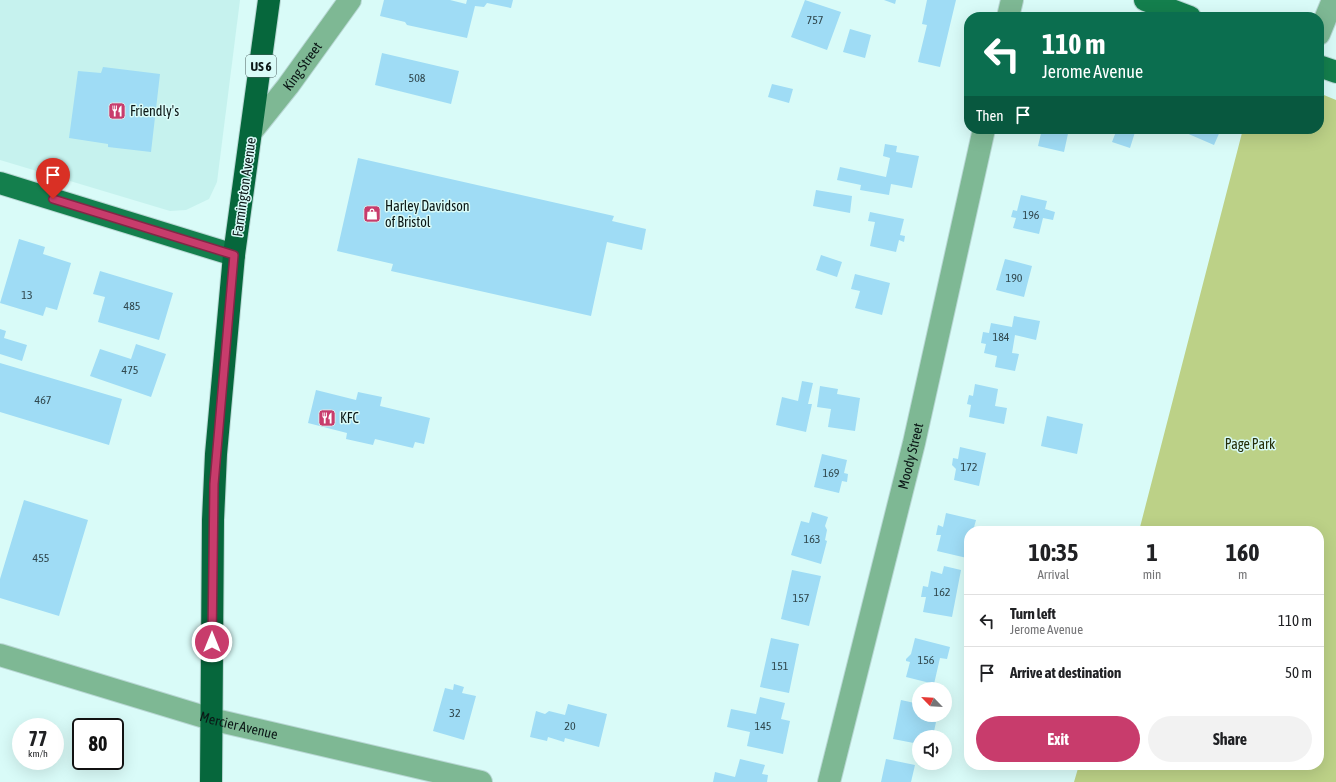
<!DOCTYPE html>
<style>
:root{--surface:#fff;--page:#f2f2f2;--text:#202124;--muted:#757577;--line:#e0e0e0;--accent:#c83c6c}
body{margin:0;font-family:"Asap Condensed",sans-serif;background:var(--page);color:var(--text);height:100vh;display:flex;flex-direction:column;font-size:15px;white-space:nowrap}
*{box-sizing:border-box;margin:0}
p{font-size:13px;color:var(--muted)}
.icon{flex:none;width:22px;height:22px;fill:none;stroke:currentColor;stroke-width:2;stroke-linecap:round;stroke-linejoin:round}
.map{position:relative;flex:1;overflow:hidden}
.details{position:absolute;left:964px;top:526px;width:360px;height:244px;display:flex;flex-direction:column;background:var(--surface);border-radius:16px;box-shadow:0 4px 16px #0002}
.details>*{flex:none}
.top-card{position:absolute;left:964px;top:12px;width:360px;height:122px;border-radius:16px;box-shadow:0 4px 16px #0002;background:#0b6e4f;color:#fff;overflow:hidden}
.needle{width:26px;rotate:295deg}
.tools{position:absolute;left:912px;top:682px;display:grid;gap:8px}
.tools a{display:grid;place-items:center;width:40px;height:40px;border-radius:50%;background:var(--surface);box-shadow:0 4px 16px #0002;font-size:20px}
.speed{position:absolute;left:12px;top:718px;display:flex;gap:8px;font-size:20px;font-weight:700;text-align:center}
.speed>*{display:grid;place-content:center;width:52px;height:52px;border-radius:50%;background:var(--surface);box-shadow:0 4px 16px #0002;line-height:1}
.speed small{font-size:10px;font-weight:400}
.speed .limit{border:2px solid #111;border-radius:6px;background:#fff;color:#111}
.pin{position:absolute;display:grid;place-items:center;width:34px;height:34px;color:#fff;margin:-41px -17px;border-radius:50% 50% 50% 0;rotate:-45deg;box-shadow:0 0 4px #0007}
.pin .icon{rotate:45deg}
.me{position:absolute;width:44px;margin:-22px;rotate:0deg;stroke-linejoin:round;filter:drop-shadow(0 0 3px #0008)}
.turn{display:flex;align-items:center;gap:14px;height:84px;padding:0 12px;font-size:18px}
.turn .icon{width:52px;height:52px;stroke-width:2.5}
.turn b{display:block;font-size:28px;line-height:34px}
.then{display:flex;align-items:center;height:38px;padding:0 12px;background:#0003;gap:8px;font-size:15px}
.eta{display:flex;justify-content:space-evenly;align-items:center;height:68px;text-align:center}
.eta b{font-size:24px;font-weight:700;line-height:28px}
.action{display:flex;gap:8px;margin-top:auto;padding:8px 12px}
.action a{flex:1;height:46px;border-radius:24px;background:var(--accent);color:#fff;font-size:16px;font-weight:700;line-height:46px;text-align:center}
.action a+a{background:var(--page);color:var(--text)}
ul{padding:0;list-style:none}
li{display:flex;align-items:center;gap:12px;height:52px;padding:0 12px;border-top:1px solid var(--line)}
li div{flex:1}
li b{display:block;font-size:15px}
li em{font-style:normal}
.map>svg:first-child{display:block}
.built{fill:#c6f2ee}
.green{fill:#bcd187}
.building{fill:#9fdcf5}
.lines{fill:none;stroke-linecap:round;stroke-linejoin:round}
.minor-casing{stroke:#b8d7d4;stroke-width:24}
.major-casing{stroke:#b8d7d4;stroke-width:24}
.highway-casing{stroke:#b8d7d4;stroke-width:24}
.minor{stroke:#7eb894;stroke-width:22}
.major{stroke:#147f4d;stroke-width:22}
.highway{stroke:#06673c;stroke-width:22}
.route-casing{stroke:#822746;stroke-width:10}
.route{stroke:#c83c6c;stroke-width:7}
.labels{text-anchor:middle;stroke-width:3;stroke-linejoin:round;paint-order:stroke}
.number-label{font-size:12px;fill:#30484e}
.shield{fill:#d9fbf8;stroke:#495b5a;stroke-width:1}
.shield-label{font-size:13px;font-weight:bold;fill:#0b1716}
.street-label{font-size:14px;fill:#0b1716;stroke:#d9fbf8}
.poi-label{font-size:14px;fill:#0b1716;stroke:#d9fbf8;text-anchor:start}
.park-label{font-size:14px;fill:#252e08;stroke:#d9fbf8}
</style>
<div class="map">
<svg width="1336" height="782" viewBox="0 0 1336 782">
<rect width="100%" height="100%" fill="#d9fbf8"/>
<!-- built -->
<path class="built" d="M0,0H240L217,182L209,199L186,210L170,211L0,160Z"/>
<!-- green -->
<path class="green" d="M1319,93L1336,100V782H1074L1079,765H1319V531H1139L1243,129H1319Z"/>
<!-- building -->
<path class="building" d="M384,0H450L466,4L467,0H513L511,8L487,3L484,7L475,6L467,38L407,25L405,22L380,16Z
M805,0L841,12L827,50L791,37Z
M884,0H896L895,4Z
M927,0H956L940,67L918,62L927,25L922,24Z
M850,29L871,35L865,58L843,52Z
M382,53L459,71L451,104L375,85Z
M103,67L160,74L151,152L108,147V144L69,138L78,71L101,73Z
M772,84L793,89L789,103L768,97Z
M1042,129H1069L1064,152L1038,146Z
M1117,129H1136L1130,148L1112,142Z
M1177,129H1221L1214,145Z
M885,144L897,146L896,152L919,156L912,188L891,184L889,195L860,190L861,185L837,180L840,167L886,177L890,158L883,156Z
M358,158L614,216L612,221L646,229L642,250L607,242L591,316L391,271L393,264L337,251Z
M816,190L852,196L850,213L813,206Z
M1021,195L1047,201L1045,209L1055,212L1053,220L1043,218L1039,234L1013,228L1016,218L1011,217L1013,210L1017,211Z
M870,212L904,219L900,235L905,236L904,242L899,240L896,252L870,246L875,222L868,221Z
M19,239L45,247L43,254L71,263L57,310L46,307L43,316L0,303Z
M821,255L842,262L837,277L816,270Z
M1005,259L1032,266L1024,297L996,290Z
M100,271L173,293L159,340L98,322L105,297L93,294Z
M855,274L890,283L882,315L855,308L860,291L851,289Z
M1014,316L1040,321L1036,340L1015,335L1012,353L1019,354L1015,371L995,367L997,356L984,353L986,344L981,343L983,332L989,333L991,323L1012,327Z
M0,329L6,331L4,338L27,345L22,361L0,354Z
M136,344L166,354L151,397L90,376L100,349L131,359Z
M0,363L122,399L109,445L0,412Z
M802,381L813,383L808,404H812L806,432L776,425L782,397L798,401Z
M975,384L998,389L995,406L1007,408L1004,424L969,417L971,405L967,404L969,395L973,396Z
M820,386L838,389L837,394L860,398L855,431L828,427L831,409L817,407Z
M316,390L356,400L358,392L382,397L380,406L430,418L424,444L415,442L413,448L375,439L373,445L346,439L347,433L308,423Z
M1047,416L1083,424L1077,454L1041,446Z
M960,447L986,453L979,486L954,480L956,469L952,465L953,458L958,459Z
M822,454L847,460L844,473L848,474L847,482L842,481L839,493L814,487Z
M24,500L88,520L59,616L0,598V579Z
M812,512L828,517L825,526L827,530L825,540L827,541L821,564L791,555L801,521L809,523Z
M946,513L976,520L973,531H969V550L967,558L937,551L941,535H936L938,525L943,527Z
M944,566L961,570L952,617L923,612L926,597H921L923,586L928,587L931,571L942,574Z
M792,570L821,576L809,626L781,619Z
M771,638L799,644L789,693L760,687Z
M915,638L950,647L947,659L940,658L934,684L906,677L910,662L906,661V659L911,654Z
M454,684L464,687L462,693L476,696L464,740L433,731L445,688L453,690Z
M760,697L785,703L781,719L790,721L783,754L747,746L750,732L727,727L731,709L756,714Z
M901,700L919,704V715H927L926,720L936,722L933,736L924,734L923,737H919V744L893,739Z
M568,704L607,714L599,747L565,738L564,742L548,737L547,741L530,737L536,711L545,714L549,711L565,715Z
M740,759L765,765L762,774L768,775L767,782H713L715,772L735,777Z
M886,759L915,765L911,782H881Z"/>
<g class="lines">
<defs>
<g id="minor">
<path d="M1008,17L1012,0"/>
<path d="M1319,34L1333,0"/>
<path id="s1" d="M252,131L288,86L350,0"/>
<path id="s2" d="M0,655L211,719L481,782"/>
<path id="s3" d="M829,782L914,443L984,129"/>
</g>
<path id="major" d="M1145,0L1190,17
M1319,66L1336,72
M0,183L234,255"/>
<path id="highway" d="M211,782L213,520L216,454L234,255L269,0"/>
</defs>
<!-- minor casing -->
<use href="#minor" class="minor-casing"/>
<!-- major casing -->
<use href="#major" class="major-casing"/>
<!-- highway casing -->
<use href="#highway" class="highway-casing"/>
<!-- minor -->
<use href="#minor" class="minor"/>
<!-- major -->
<use href="#major" class="major"/>
<!-- highway -->
<use href="#highway" class="highway"/>
</g>
<g class="lines">
<defs>
<path id="route" d="M53,199L234,255L214,484L212,642"/>
</defs>
<!-- route casing -->
<use href="#route" class="route-casing"/>
<!-- route -->
<use href="#route" class="route"/>
</g>
<!-- icons -->
<defs>
<symbol id="restaurant-square" viewBox="-11 -11 22 22"><rect x="-9" y="-9" width="18" height="18" rx="4" fill="#c83c6c" stroke="#d9fbf8"/><path d="M-5-6h1v4h1v-4h1v4h1v-4h1v5L-1.5 .5V6h-2V.5L-5-1ZM5-6V6H3V1.5H1.5Q1.5-4 5-6Z" fill="#fff"/></symbol>
<symbol id="shop-square" viewBox="-11 -11 22 22"><rect x="-9" y="-9" width="18" height="18" rx="4" fill="#c83c6c" stroke="#d9fbf8"/><path d="M-5-2.5h2.3a2.7 3.5 0 0 1 5.4 0H5L5.5 6h-11ZM-1.5-2.5h3a1.5 2.3 0 0 0-3 0Z" fill="#fff"/></symbol>
</defs>
<g fill-rule="evenodd">
<use href="#restaurant-square" x="107" y="101" width="20" height="20"/>
<use href="#shop-square" x="362" y="204" width="20" height="20"/>
<use href="#restaurant-square" x="317" y="408" width="20" height="20"/>
</g>
<g class="labels">
<!-- number labels -->
<g class="number-label">
<text x="815" y="24">757</text>
<text x="417" y="82">508</text>
<text x="1031" y="219">196</text>
<text x="1014" y="282">190</text>
<text x="27" y="299">13</text>
<text x="132" y="310">485</text>
<text x="1001" y="341">184</text>
<text x="130" y="374">475</text>
<text x="43" y="404">467</text>
<text x="969" y="471">172</text>
<text x="831" y="477">169</text>
<text x="812" y="543">163</text>
<text x="41" y="562">455</text>
<text x="942" y="596">162</text>
<text x="801" y="602">157</text>
<text x="926" y="664">156</text>
<text x="780" y="670">151</text>
<text x="455" y="717">32</text>
<text x="570" y="730">20</text>
<text x="763" y="730">145</text>
</g>
<!-- shield labels -->
<rect class="shield" x="246" y="55" width="30" height="22" rx="3"/>
<g class="shield-label">
<text x="261" y="71">US 6</text>
</g>
<!-- street labels -->
<g class="street-label">
<text dy="5" stroke="none"><textPath href="#s1" startOffset="82">King Street</textPath></text>
<text transform="translate(244 187) rotate(-82)" y="5">Farmington Avenue</text>
<text dy="5" stroke="none"><textPath href="#s3" startOffset="336">Moody Street</textPath></text>
<text dy="5" stroke="none"><textPath href="#s2" startOffset="249">Mercier Avenue</textPath></text>
</g>
<!-- poi labels -->
<g class="poi-label">
<text x="130" y="116">Friendly's</text>
<text x="385" y="211">Harley Davidson<tspan x="385" dy="16">of Bristol</tspan></text>
<text x="340" y="423">KFC</text>
</g>
<!-- park labels -->
<g class="park-label">
<text x="1250" y="449">Page Park</text>
</g>
</g>
</svg>
<div class="tools">
<a><svg class="needle" viewBox="-14 -14 28 28"><path d="M0-13l5 13h-10z" fill="#e53935"/><path d="M0 13l5-13h-10z" fill="#757577"/></svg></a>
<a><svg class="icon" aria-label="sound" viewBox="0 0 24 24"><path d="M4 9h4l5-4v14l-5-4H4zM17 9q2 3 0 6"/></svg></a>
</div>
<div class="speed"><div>77<small>km/h</small></div><div class="limit">80</div></div>
<div class="pin" style="left:53px;top:199px;background:#d93025"><svg class="icon" aria-label="arrive" viewBox="0 0 24 24"><path d="M6 21V4h12l-3 4 3 4H6"/></svg></div>
<svg class="me" style="left:212px;top:642px" viewBox="-20 -20 40 40"><circle r="17" fill="#c83c6c" stroke="#fff" stroke-width="3"/><path d="M0-11L8 9 0 5-8 9z" fill="#fff"/></svg>
<div class="top-card">
<div class="turn"><svg class="icon" aria-label="left" viewBox="0 0 24 24"><path d="M17 20v-9H6M10 6l-5 5 5 5"/></svg><div><b>110 m</b>Jerome Avenue</div></div>
<div class="then">Then<svg class="icon" aria-label="arrive" viewBox="0 0 24 24"><path d="M6 21V4h12l-3 4 3 4H6"/></svg></div>
</div>
<section class="details">
<div class="eta">
<div><b>10:35</b><p>Arrival</p></div>
<div><b>1</b><p>min</p></div>
<div><b>160</b><p>m</p></div>
</div>
<ul>
<li><svg class="icon" aria-label="left" viewBox="0 0 24 24"><path d="M17 20v-9H6M10 6l-5 5 5 5"/></svg><div><b>Turn left</b><p>Jerome Avenue</p></div><em>110 m</em></li>
<li><svg class="icon" aria-label="arrive" viewBox="0 0 24 24"><path d="M6 21V4h12l-3 4 3 4H6"/></svg><div><b>Arrive at destination</b></div><em>50 m</em></li>
</ul>
<div class="action"><a>Exit</a><a>Share</a></div>
</section>
</div>
